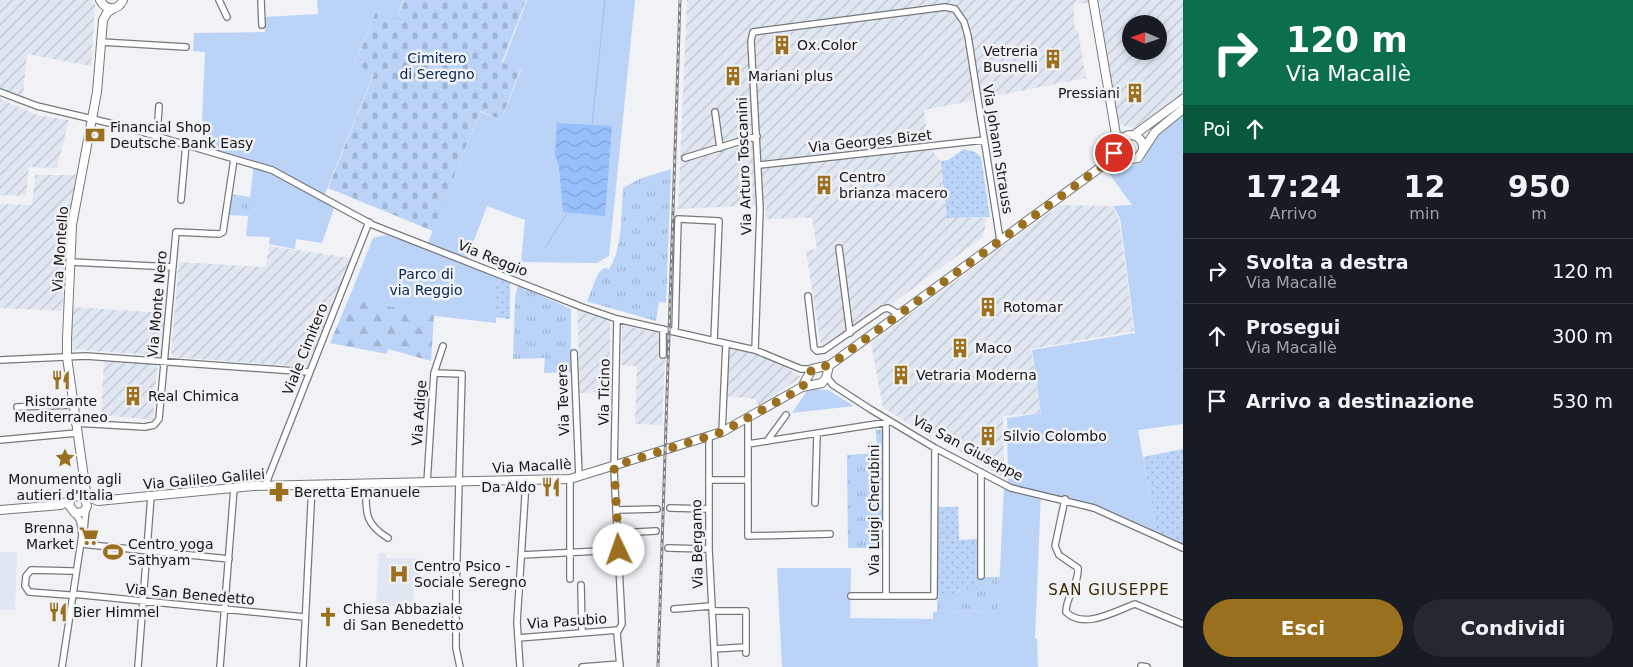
<!DOCTYPE html>
<html lang="it">
<meta charset="utf-8">
<style>
:root{--surface:#171b24;--page:#242831;--text:#f1f3f6;--muted:#9ea1a6;--line:#363941;--accent:#9a6f1d}
body{margin:0;font-family:"DejaVu Sans",sans-serif;background:var(--page);color:var(--text);height:100vh;display:flex;flex-direction:column;font-size:19px;white-space:nowrap}
*{box-sizing:border-box;margin:0}
p{font-size:16px;color:var(--muted)}
.icon{flex:none;width:28px;height:28px;fill:none;stroke:currentColor;stroke-width:2;stroke-linecap:round;stroke-linejoin:round}
.map{position:relative;flex:1;overflow:hidden}
.drawer{display:flex;flex-direction:column;background:var(--surface);width:450px}
.drawer>*{flex:none}
.guide{background:#0b6e4f;color:#fff;overflow:hidden}
.needle{width:32px;rotate:272deg}
.controls{position:absolute;left:1122px;top:15px;display:grid;gap:10px}
.controls a{display:grid;place-items:center;width:45px;height:45px;border-radius:50%;background:var(--surface);box-shadow:0 2px 8px #0003;font-size:25px}
.pin{position:absolute;display:grid;place-items:center;width:42px;height:42px;color:#fff;margin:-21px;border:2px solid #fff;border-radius:50%;box-shadow:0 1px 5px #0007}
.me{position:absolute;width:55px;margin:-28px;rotate:357deg;stroke-linejoin:round;filter:drop-shadow(0 0 4px #0008)}
.turn{display:flex;align-items:center;gap:18px;height:105px;padding:0 20px;font-size:22px}
.turn .icon{width:65px;height:65px;stroke-width:2.5}
.turn b{display:block;font-size:35px;line-height:42px}
.then{display:flex;align-items:center;height:48px;padding:0 20px;background:#0003;gap:10px;font-size:19px}
.eta{display:flex;justify-content:space-evenly;align-items:center;height:85px;text-align:center}
.eta b{font-size:30px;font-weight:600;line-height:35px}
.button{display:flex;gap:10px;margin-top:auto;padding:10px 20px}
.button a{flex:1;height:58px;border-radius:30px;background:var(--accent);color:#fff;font-size:20px;font-weight:600;line-height:58px;text-align:center}
.button a+a{background:var(--page);color:var(--text)}
ul{padding:0;list-style:none}
li{display:flex;align-items:center;gap:15px;height:65px;padding:0 20px;border-top:1px solid var(--line)}
li div{flex:1}
li b{display:block;font-size:19px}
li em{font-style:normal}
main{display:flex;flex:1;min-height:0}
.map>svg:first-child{display:block}
.built{fill:#e0e7f1}
.industrial{fill:url(#industrial-furrows);fill-rule:evenodd}
.grass{fill:url(#grass-tufts)}
.forest{fill:url(#forest-firs)}
.cemetery{fill:url(#cemetery-stones)}
.park{fill:#bad3f7}
.garden{fill:url(#garden-dots)}
.water{fill:url(#water-waves)}
.lines{fill:none;stroke-linecap:round;stroke-linejoin:round}
.stream{stroke:#96bffc;stroke-width:1}
.street-casing{stroke:#76787b;stroke-width:8}
.secondary-casing{stroke:#76787b;stroke-width:10}
.street{stroke:#fff;stroke-width:5.5}
.secondary{stroke:#fff;stroke-width:8}
.rail-casing{stroke:#7f8083;stroke-width:3}
.rail{stroke:#f0f2f6;stroke-width:1;stroke-dasharray:4;stroke-linecap:butt}
.route{stroke:#9a6f1d;stroke-width:9;stroke-dasharray:0 16.2}
.labels{text-anchor:middle;stroke-width:5;stroke-linejoin:round;paint-order:stroke}
.poi-label{font-size:14px;fill:#151517;stroke:#f0f2f6;text-anchor:start}
.park-label{font-size:14px;fill:#072755;stroke:#f0f2f6}
.street-label{font-size:14px;fill:#151517;stroke:#f0f2f6}
.neighbourhood-label{font-size:15px;letter-spacing:1px;fill:#3b2700;stroke:#f0f2f6}
</style>
<main>
<div class="map">
<svg width="1183" height="667" viewBox="0 0 1183 667">
<defs>
<pattern id="industrial-furrows" width="10" height="10" patternUnits="userSpaceOnUse" patternTransform="scale(1.25)"><rect width="10" height="10" fill="#e0e7f1"/><path d="M-1 1l2-2M0 10L10 0M9 11l2-2" fill="none" stroke="#bfc5ce"/></pattern>
<pattern id="grass-tufts" width="24" height="20" patternUnits="userSpaceOnUse" patternTransform="scale(1.25)"><rect width="24" height="20" fill="#bad3f7"/><path d="M3 7l-1-3M5 7V3M7 7l1-3M15 17l-1-3M17 17v-4M19 17l1-3" fill="none" stroke="#9fb4d3"/></pattern>
<pattern id="forest-firs" width="22" height="20" patternUnits="userSpaceOnUse" patternTransform="scale(1.25)"><rect width="22" height="20" fill="#bad3f7"/><path d="M5 1l3.5 6h-7zM16 11l3.5 6h-7z" fill="#9fb4d3"/></pattern>
<pattern id="cemetery-stones" width="16" height="16" patternUnits="userSpaceOnUse" patternTransform="scale(1.25)"><rect width="16" height="16" fill="#bad3f7"/><path d="M2 7V4a2 2 0 0 1 4 0v3zM10 15v-3a2 2 0 0 1 4 0v3z" fill="#9fb4d3"/></pattern>
<pattern id="garden-dots" width="8" height="8" patternUnits="userSpaceOnUse" patternTransform="scale(1.25)"><rect width="8" height="8" fill="#bad3f7"/><path d="M2 2h.1M6 6h.1" fill="none" stroke="#9fb4d3" stroke-width="1.8" stroke-linecap="round"/></pattern>
<pattern id="water-waves" width="16" height="10" patternUnits="userSpaceOnUse" patternTransform="scale(1.25)"><rect width="16" height="10" fill="#96bffc"/><path d="M0 5q4-4 8 0t8 0" fill="none" stroke="#80a3d7"/></pattern>
</defs>
<rect width="100%" height="100%" fill="#f0f2f6"/>
<!-- built -->
<path class="built" d="M0,552H17L15,610H0Z
M379,553H386V558H420L419,589H414L413,606H376Z"/>
<!-- industrial -->
<path class="industrial" d="M0,0H91L95,5L91,66L27,54L23,96L0,88Z
M687,0H1088V3L1074,4V19L1075,30L1078,31L1086,78L924,110L928,146L941,161L947,218H987L983,237L892,304H882L843,333L821,346L806,251L817,249L812,218L765,219L766,205L678,209Z
M1099,0H1183V94L1133,129L1119,124L1115,114ZM1131,24H1159V51H1131Z
M0,99L37,115L69,120L57,168L29,167L26,196L0,195Z
M35,175H77L69,218L62,311L0,308V204L32,205Z
M1060,205L1112,206L1119,219L1134,331L1031,349L1041,413L1003,416L1004,473L1001,476L932,435V439L883,407L871,343Z
M269,246L352,258L308,367L173,357L171,352L179,262L266,267Z
M73,307L165,313L161,356L71,349Z
M581,309L610,319V392L580,393L577,310Z
M627,326L661,333L660,355L665,356L662,425L635,424L637,366L622,365V327Z
M728,348L759,355L784,366L801,377L759,406L755,399L727,396Z
M104,360L155,362L157,367L153,420L101,415Z"/>
<!-- grass -->
<path class="grass" d="M671,169L666,303L659,302L656,321L589,302L587,301L598,274L604,268L609,269C623,247 621,214 623,188L639,179Z
M231,194L251,197L248,216L228,215Z
M518,285L571,309V372L544,373L545,358L513,359L515,298Z
M883,429L882,548H848L847,455L877,453L876,430Z
M977,577H1000L998,611L937,612V596H956L960,590H977Z"/>
<!-- forest -->
<path class="forest" d="M349,298L434,315L431,361L388,349L387,354L330,343Z"/>
<!-- cemetery -->
<path class="cemetery" d="M404,0H526L502,62L520,70L501,120L480,111L433,231L328,188L374,74L354,65L376,11L396,19Z"/>
<!-- park -->
<path class="park" d="M317,0H403L396,19L376,11L354,64L374,73L322,201L334,208L322,243L296,239L295,249L269,244L270,237L246,236L254,161L201,145L205,52L193,51L194,33L265,32V17L318,14Z
M527,0H635L609,256L597,263L521,262L525,220L487,206L465,264L510,282V319L496,317V323L436,316L349,298L373,238L386,235L426,248L480,112L501,120L521,70L503,63Z
M1183,111V424L1138,430L1157,536L1074,499L1041,492L1035,638L1037,639L1038,667H782L777,568H851L850,618L933,619V612L998,611L1004,487L1008,482L1007,418L1041,413L1032,350L1135,333L1120,218L1113,206L1132,205L1107,171L1116,166H1132L1142,162L1158,132Z
M808,389L828,390L854,406L792,413Z"/>
<!-- garden -->
<path class="garden" d="M964,149L975,152L981,157L990,217L947,218L941,161L948,160Z
M496,276L510,282L509,319L496,317Z
M1183,449V547L1157,536L1143,457Z
M937,507H958L959,540L977,539V590H959L957,596H937Z"/>
<!-- water -->
<path class="water" d="M557,123L612,126L605,216L563,212L559,166L555,155Z"/>
<g class="lines">
<!-- stream -->
<path class="stream" d="M592,125L605,0
M545,248L567,213"/>
<defs>
<path id="street" d="M219,0L227,17
M261,0L262,25
M101,42L186,47
M0,92L37,106L122,126L272,170L373,225L582,307L617,319L755,350L801,369H812
M715,112L720,148
M157,135L159,106
M685,158L757,136
M759,165L984,140
M181,200L186,144
M839,248L850,333
M71,262L173,267
M808,296L814,348L817,351L824,350L883,309L888,308L900,315
M617,319L614,470L622,624L617,633L620,667
M675,332L678,219L719,221L714,341
M755,350L760,209L751,41L753,32L945,7L955,9L964,22L968,36L1000,240
M574,353L579,477
M663,355V329
M0,360L86,356L309,372
M434,373L462,374L456,591V648L460,667
M826,376L833,385L870,409L935,448L1011,488L1094,508L1183,548
M17,407L73,405
M748,419V536L830,534
M75,423L145,427L154,425L159,419L176,232L219,234L223,232L234,159
M722,432L726,344
M709,437V549L715,667
M0,440L77,433
M767,441L786,415
M748,444L889,422
M981,472V576
M570,479V579
M709,480H748
M427,483L434,373L443,346
M366,484C366,510 363,523 388,538
M265,486L369,222
M1065,499L1055,546L1059,555L1078,568C1079,585 1066,595 1066,612C1084,630 1115,611 1135,604L1183,624
M815,503L817,434
M670,508L709,509
M617,510L657,509
M84,531L86,509
M618,533L656,531
M81,544L229,559
M668,548L709,549
M522,555L619,550
M581,585L582,632
M73,594L304,617
M69,595L29,592L25,586L26,576L31,570L72,571
M851,596H934L935,448
M886,596V424
M674,609L711,606
M712,611H746V653
M518,638L618,630
M714,649L746,647
M1141,666L1147,667
M62,667L82,535L80,521L75,513
M138,667L151,496
M220,667L234,488
M303,667L312,485
M520,667L517,622L526,481
M582,667L620,664"/>
<path id="secondary" d="M100,0C106,11 118,11 123,0
M1093,0L1118,146
M1134,135L1183,99
M1126,159L1120,154L1118,148L1124,137C1134,132 1144,138 1143,150
M1107,163L1138,158L1155,132L1183,109
M802,387L812,369L830,365L1105,164L1118,148
M72,497L80,496L85,499L87,506L84,512L75,513L69,505C71,495 79,487 81,476
M85,499L89,497L98,501L253,486L570,479L722,432L802,387L822,383L826,378L829,366
M85,499L86,492L67,357V339L72,225L97,92L103,20L107,13L114,8
M0,510L61,505L70,500"/>
</defs>
<!-- street casing -->
<use href="#street" class="street-casing"/>
<!-- secondary casing -->
<use href="#secondary" class="secondary-casing"/>
<!-- street -->
<use href="#street" class="street"/>
<!-- secondary -->
<use href="#secondary" class="secondary"/>
<defs>
<path id="rail" d="M658,667L680,0"/>
</defs>
<!-- rail casing -->
<use href="#rail" class="rail-casing"/>
<!-- rail -->
<use href="#rail" class="rail"/>
</g>
<g class="lines">
<!-- route -->
<path class="route" d="M619,550L614,466L722,432L802,388L812,369L830,365L1105,164L1114,153"/>
</g>
<!-- icons -->
<defs>
<symbol id="building-bare" viewBox="-9 -9 18 18"><path d="M-4-6H4V6H1V3H-1V6H-4ZM-2.5-4.3h1.7v1.8h-1.7ZM.8-4.3h1.7v1.8H.8ZM-2.5-1h1.7V.8h-1.7ZM.8-1h1.7V.8H.8Z" fill="#9a6f1d" stroke="#f0f2f6" stroke-width="2.5" paint-order="stroke"/></symbol>
<symbol id="bank-bare" viewBox="-9 -9 18 18"><path d="M-6-4H6V4H-6ZM0-2.3a2.3 2.3 0 1 0 0 4.6a2.3 2.3 0 1 0 0-4.6Z" fill="#9a6f1d" stroke="#f0f2f6" stroke-width="2.5" paint-order="stroke"/></symbol>
<symbol id="restaurant-bare" viewBox="-9 -9 18 18"><path d="M-5-6h1v4h1v-4h1v4h1v-4h1v5L-1.5 .5V6h-2V.5L-5-1ZM5-6V6H3V1.5H1.5Q1.5-4 5-6Z" fill="#9a6f1d" stroke="#f0f2f6" stroke-width="2.5" paint-order="stroke"/></symbol>
<symbol id="sight-bare" viewBox="-9 -9 18 18"><path d="M0-6L1.8-2.2L6-1.7L2.9 1.2L3.7 5.4L0 3.3L-3.7 5.4L-2.9 1.2L-6-1.7L-1.8-2.2Z" fill="#9a6f1d" stroke="#f0f2f6" stroke-width="2.5" paint-order="stroke"/></symbol>
<symbol id="pharmacy-bare" viewBox="-9 -9 18 18"><path d="M-2-6h4v4h4v4h-4v4h-4v-4h-4v-4h4Z" fill="#9a6f1d" stroke="#f0f2f6" stroke-width="2.5" paint-order="stroke"/></symbol>
<symbol id="supermarket-bare" viewBox="-9 -9 18 18"><path d="M-6-5.5h2.5l.6 2H6L4.5 2H-2.5L-4.4-4H-6ZM-1.5 3.2a1.3 1.3 0 1 0 .1 0ZM3 3.2a1.3 1.3 0 1 0 .1 0Z" fill="#9a6f1d" stroke="#f0f2f6" stroke-width="2.5" paint-order="stroke"/></symbol>
<symbol id="stadium-bare" viewBox="-9 -9 18 18"><path d="M0-5a6.5 5 0 1 0 0 10a6.5 5 0 1 0 0-10ZM-3.5-1.8h7v3.6h-7Z" fill="#9a6f1d" stroke="#f0f2f6" stroke-width="2.5" paint-order="stroke"/></symbol>
<symbol id="hospital-bare" viewBox="-9 -9 18 18"><path d="M-5-5h3v3.5h4V-5h3V5h-3V1.5h-4V5h-3Z" fill="#9a6f1d" stroke="#f0f2f6" stroke-width="2.5" paint-order="stroke"/></symbol>
<symbol id="church-bare" viewBox="-9 -9 18 18"><path d="M-1.2-6h2.4v3.5h3.3v2.4h-3.3V6h-2.4V-.1h-3.3v-2.4h3.3Z" fill="#9a6f1d" stroke="#f0f2f6" stroke-width="2.5" paint-order="stroke"/></symbol>
</defs>
<g fill-rule="evenodd">
<use href="#building-bare" x="768" y="31" width="28" height="28"/>
<use href="#building-bare" x="1039" y="45" width="28" height="28"/>
<use href="#building-bare" x="719" y="62" width="28" height="28"/>
<use href="#building-bare" x="1121" y="79" width="28" height="28"/>
<use href="#bank-bare" x="81" y="121" width="28" height="28"/>
<use href="#building-bare" x="810" y="171" width="28" height="28"/>
<use href="#building-bare" x="974" y="293" width="28" height="28"/>
<use href="#building-bare" x="946" y="334" width="28" height="28"/>
<use href="#building-bare" x="887" y="361" width="28" height="28"/>
<use href="#restaurant-bare" x="47" y="366" width="28" height="28"/>
<use href="#building-bare" x="119" y="382" width="28" height="28"/>
<use href="#building-bare" x="974" y="422" width="28" height="28"/>
<use href="#sight-bare" x="51" y="444" width="28" height="28"/>
<use href="#restaurant-bare" x="537" y="473" width="28" height="28"/>
<use href="#pharmacy-bare" x="265" y="478" width="28" height="28"/>
<use href="#supermarket-bare" x="75" y="522" width="28" height="28"/>
<use href="#stadium-bare" x="99" y="538" width="28" height="28"/>
<use href="#hospital-bare" x="385" y="560" width="28" height="28"/>
<use href="#restaurant-bare" x="44" y="598" width="28" height="28"/>
<use href="#church-bare" x="314" y="603" width="28" height="28"/>
</g>
<g class="labels">
<!-- poi labels -->
<g class="poi-label">
<text x="797" y="50">Ox.Color</text>
<text x="1038" y="56" text-anchor="end">Vetreria<tspan x="1038" dy="16">Busnelli</tspan></text>
<text x="748" y="81">Mariani plus</text>
<text x="1120" y="98" text-anchor="end">Pressiani</text>
<text x="110" y="132">Financial Shop<tspan x="110" dy="16">Deutsche Bank Easy</tspan></text>
<text x="839" y="182">Centro<tspan x="839" dy="16">brianza macero</tspan></text>
<text x="1003" y="312">Rotomar</text>
<text x="975" y="353">Maco</text>
<text x="916" y="380">Vetraria Moderna</text>
<text x="148" y="401">Real Chimica</text>
<text x="61" y="406" text-anchor="middle">Ristorante<tspan x="61" dy="16">Mediterraneo</tspan></text>
<text x="1003" y="441">Silvio Colombo</text>
<text x="65" y="484" text-anchor="middle">Monumento agli<tspan x="65" dy="16">autieri d'Italia</tspan></text>
<text x="536" y="492" text-anchor="end">Da Aldo</text>
<text x="294" y="497">Beretta Emanuele</text>
<text x="74" y="533" text-anchor="end">Brenna<tspan x="74" dy="16">Market</tspan></text>
<text x="128" y="549">Centro yoga<tspan x="128" dy="16">Sathyam</tspan></text>
<text x="414" y="571">Centro Psico -<tspan x="414" dy="16">Sociale Seregno</tspan></text>
<text x="343" y="614">Chiesa Abbaziale<tspan x="343" dy="16">di San Benedetto</tspan></text>
<text x="73" y="617">Bier Himmel</text>
</g>
<!-- park labels -->
<g class="park-label">
<text x="437" y="63">Cimitero<tspan x="437" dy="16">di Seregno</tspan></text>
<text x="426" y="279">Parco di<tspan x="426" dy="16">via Reggio</tspan></text>
</g>
<!-- street labels -->
<g class="street-label">
<text transform="translate(870 141) rotate(-6)" y="5">Via Georges Bizet</text>
<text transform="translate(998 149) rotate(81)" y="5">Via Johann Strauss</text>
<text transform="translate(744 166) rotate(-92)" y="5">Via Arturo Toscanini</text>
<text transform="translate(60 249) rotate(-86)" y="5">Via Montello</text>
<text transform="translate(493 258) rotate(22)" y="5">Via Reggio</text>
<text transform="translate(157 304) rotate(-85)" y="5">Via Monte Nero</text>
<text transform="translate(305 349) rotate(-68)" y="5">Viale Cimitero</text>
<text transform="translate(604 392) rotate(-89)" y="5">Via Ticino</text>
<text transform="translate(563 400) rotate(-92)" y="5">Via Tevere</text>
<text transform="translate(419 413) rotate(-86)" y="5">Via Adige</text>
<text transform="translate(968 448) rotate(28)" y="5">Via San Giuseppe</text>
<text transform="translate(532 466) rotate(-3)" y="5">Via Macallè</text>
<text transform="translate(204 479) rotate(-5)" y="5">Via Galileo Galilei</text>
<text transform="translate(874 510) rotate(-90)" y="5">Via Luigi Cherubini</text>
<text transform="translate(697 544) rotate(-91)" y="5">Via Bergamo</text>
<text transform="translate(190 594) rotate(5)" y="5">Via San Benedetto</text>
<text transform="translate(567 621) rotate(-4)" y="5">Via Pasubio</text>
</g>
<!-- neighbourhood labels -->
<g class="neighbourhood-label">
<text x="1109" y="595">SAN GIUSEPPE</text>
</g>
</g>
</svg>
<div class="controls">
<a><svg class="needle" viewBox="-14 -14 28 28"><path d="M0-13l5 13h-10z" fill="#e53935"/><path d="M0 13l5-13h-10z" fill="#9ea1a6"/></svg></a>
</div>
<div class="pin" style="left:1114px;top:153px;background:#d93025"><svg class="icon" aria-label="arrive" viewBox="0 0 24 24"><path d="M6 21V4h12l-3 4 3 4H6"/></svg></div>
<svg class="me" style="left:619px;top:550px" viewBox="-20 -20 40 40"><circle r="19" fill="#fff"/><path d="M0-13L10 11 0 6-10 11z" fill="#9a6f1d"/></svg>
</div>
<section class="drawer">
<div class="guide">
<div class="turn"><svg class="icon" aria-label="right" viewBox="0 0 24 24"><path d="M7 20v-9h11M14 6l5 5-5 5"/></svg><div><b>120 m</b>Via Macallè</div></div>
<div class="then">Poi<svg class="icon" aria-label="ahead" viewBox="0 0 24 24"><path d="M12 20V5M6 11l6-6 6 6"/></svg></div>
</div>
<div class="eta">
<div><b>17:24</b><p>Arrivo</p></div>
<div><b>12</b><p>min</p></div>
<div><b>950</b><p>m</p></div>
</div>
<ul>
<li><svg class="icon" aria-label="right" viewBox="0 0 24 24"><path d="M7 20v-9h11M14 6l5 5-5 5"/></svg><div><b>Svolta a destra</b><p>Via Macallè</p></div><em>120 m</em></li>
<li><svg class="icon" aria-label="ahead" viewBox="0 0 24 24"><path d="M12 20V5M6 11l6-6 6 6"/></svg><div><b>Prosegui</b><p>Via Macallè</p></div><em>300 m</em></li>
<li><svg class="icon" aria-label="arrive" viewBox="0 0 24 24"><path d="M6 21V4h12l-3 4 3 4H6"/></svg><div><b>Arrivo a destinazione</b></div><em>530 m</em></li>
</ul>
<div class="button"><a>Esci</a><a>Condividi</a></div>
</section>
</main>
